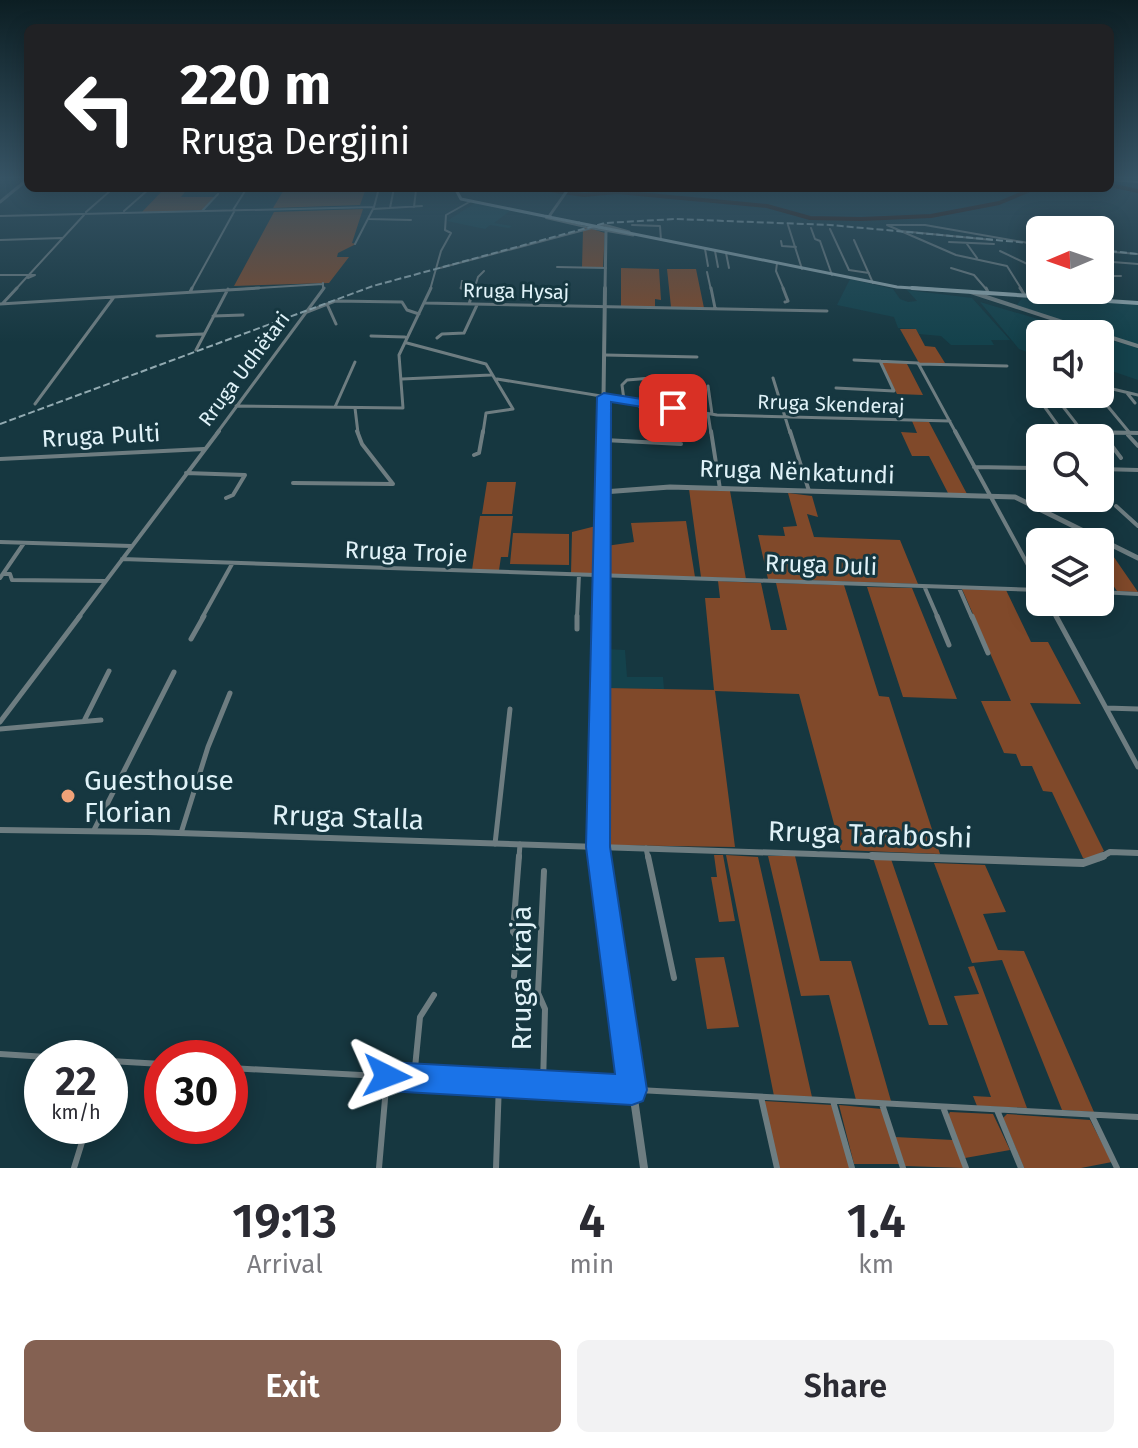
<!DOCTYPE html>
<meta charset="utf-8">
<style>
:root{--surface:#fff;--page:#f2f2f3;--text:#2b2b33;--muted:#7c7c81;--accent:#846152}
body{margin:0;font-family:"Fira Sans",sans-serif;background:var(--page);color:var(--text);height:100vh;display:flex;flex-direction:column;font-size:30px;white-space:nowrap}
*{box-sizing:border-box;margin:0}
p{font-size:26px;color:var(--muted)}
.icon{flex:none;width:44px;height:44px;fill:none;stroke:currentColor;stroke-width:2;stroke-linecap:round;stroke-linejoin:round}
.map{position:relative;height:1168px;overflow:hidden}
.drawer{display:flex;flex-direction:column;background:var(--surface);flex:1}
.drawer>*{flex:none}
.banner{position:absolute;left:24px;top:24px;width:1090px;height:168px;border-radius:12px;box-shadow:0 4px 20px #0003;background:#202124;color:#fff;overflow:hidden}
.needle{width:52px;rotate:268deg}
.buttons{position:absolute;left:1026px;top:216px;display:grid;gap:16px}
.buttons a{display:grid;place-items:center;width:88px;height:88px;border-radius:12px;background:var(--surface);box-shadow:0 4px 20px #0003;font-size:40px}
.speed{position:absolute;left:24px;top:1040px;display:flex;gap:16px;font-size:40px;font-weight:700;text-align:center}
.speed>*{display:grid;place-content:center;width:104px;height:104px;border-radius:50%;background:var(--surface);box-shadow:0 4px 20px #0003;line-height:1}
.speed small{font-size:20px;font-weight:400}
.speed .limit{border:12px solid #d22;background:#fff;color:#111}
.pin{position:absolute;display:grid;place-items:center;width:68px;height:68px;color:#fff;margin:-34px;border-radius:16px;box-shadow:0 4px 12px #0006}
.me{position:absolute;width:88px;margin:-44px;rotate:93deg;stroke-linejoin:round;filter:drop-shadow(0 0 6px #0008)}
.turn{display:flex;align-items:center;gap:28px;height:168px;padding:0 24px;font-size:36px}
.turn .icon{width:104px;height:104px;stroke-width:2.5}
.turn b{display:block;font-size:56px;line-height:68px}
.eta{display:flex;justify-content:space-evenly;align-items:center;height:136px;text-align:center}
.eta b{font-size:48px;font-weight:600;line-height:56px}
.primary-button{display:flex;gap:16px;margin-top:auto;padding:16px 24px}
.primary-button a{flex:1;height:92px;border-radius:12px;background:var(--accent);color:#fff;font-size:32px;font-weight:600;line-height:92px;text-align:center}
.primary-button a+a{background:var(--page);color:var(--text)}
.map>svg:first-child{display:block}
.built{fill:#14424c}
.green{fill:#80492a}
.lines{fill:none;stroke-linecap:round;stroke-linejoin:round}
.river{stroke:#2e0c00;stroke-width:4}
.minor-far4{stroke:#6e7d81;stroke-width:2}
.minor-far3{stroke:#6e7d81;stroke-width:3}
.minor-far2{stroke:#6e7d81;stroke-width:4}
.minor-far1{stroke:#6e7d81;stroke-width:5}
.minor{stroke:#6e7d81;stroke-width:6}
.tertiary-far4{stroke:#6e7d81;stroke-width:3}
.tertiary-far3{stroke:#6e7d81;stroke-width:4}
.tertiary-far2{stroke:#6e7d81;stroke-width:5}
.tertiary-far1{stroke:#6e7d81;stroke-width:6}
.tertiary{stroke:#6e7d81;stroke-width:8}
.secondary-far1{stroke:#90a7ae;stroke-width:3}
.secondary{stroke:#90a7ae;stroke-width:4}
.rail{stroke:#92aab1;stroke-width:2;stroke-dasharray:7 3;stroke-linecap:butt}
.secondary-bridge{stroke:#90a7ae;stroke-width:3}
.route{fill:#1a73e8;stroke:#114b97;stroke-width:2}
.poi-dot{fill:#f0a278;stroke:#163740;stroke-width:3}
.labels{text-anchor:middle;stroke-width:6;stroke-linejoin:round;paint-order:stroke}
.far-street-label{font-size:20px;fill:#e0f2f8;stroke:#163740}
.street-label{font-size:24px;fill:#e0f2f8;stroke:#163740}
.near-poi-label{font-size:28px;fill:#e0f2f8;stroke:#163740;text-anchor:start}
.near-street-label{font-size:28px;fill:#e0f2f8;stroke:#163740}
</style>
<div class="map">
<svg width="1138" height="1168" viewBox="0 0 1138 1168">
<rect width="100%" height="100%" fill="#163740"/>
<!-- built -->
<path class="built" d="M475,203L511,210L494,223L512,226L509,228L490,225L485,229L447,221Z
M850,279L893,289L900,299L908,302L917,301L907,290L972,298L1010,340H991L994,345H951L941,336L919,334L916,329L898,328L894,317L837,305Z
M1023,297L1138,305V345L1016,306Z
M980,302L1089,334H1040V357L1019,349Z
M1100,337L1138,348V380L1100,367Z
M604,649L625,650L627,677H663L664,689L604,688Z"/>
<!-- green -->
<path class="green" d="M165,188H188L181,197H215L202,210L142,212Z
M285,188H378L365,191L360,205L273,208Z
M363,209L352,243L356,244L338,253L337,257H349L329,283L234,286L274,212Z
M586,227L605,233L603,267H582L583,230Z
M621,268L659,269L661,300L655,299V307H621Z
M667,269H696L704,308L671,307Z
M900,329H916L925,346L935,347L945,363H919Z
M880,362H906L923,395L897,394Z
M912,421L929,422L967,494L948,493L929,456H912L901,432L917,433Z
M487,482H516L512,514H482Z
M689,489L730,491L746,579L701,577Z
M788,493L812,496L818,517L807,514L814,537L900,540L918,584L768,579L758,535L785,536L783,527L797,526Z
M480,516H513L508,557H501L499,570H472Z
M686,521L695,577L606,575V546L634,542L631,523Z
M600,525L597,574L571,573L572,532Z
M513,533L569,534V565L510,564Z
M1100,550H1109L1138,592L1117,591L1100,566Z
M718,581L761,583L771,630H787L776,583L844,585L879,696L889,697L940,854L841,850L799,694L715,691L735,847L604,845L606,688L714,690L705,598H720Z
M867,587L912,588L957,699L903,697Z
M962,589L1006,590L1031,642H1048L1081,704L1030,703L1104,851L1091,858H1083L1052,792L1043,791L1032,766H1021L1016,754L1004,753L981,701H1011Z
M714,855H723L735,921L719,922L711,877H717Z
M726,855L758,857L812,1097L774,1096Z
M768,856H795L820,961H851L891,1101L856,1100L829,995L801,996Z
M873,858L891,859L948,1025H929Z
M934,863L985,865L1006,912L983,914L998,950L1024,951L1094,1112L1062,1110L1002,960L972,963Z
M724,957L739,1027L707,1029L695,958Z
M974,966L1027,1108L977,1106L973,1096L991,1097L954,996L979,994L968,967Z
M764,1101L832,1105L850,1168H779Z
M839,1105L882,1109L900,1164H854Z
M950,1112L993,1114L1010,1150L965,1158L948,1116Z
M1007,1114L1090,1120L1112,1162L1081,1168H1024L1003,1118Z
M895,1137L953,1140L964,1168L905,1166Z"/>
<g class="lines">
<!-- river -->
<path class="river" d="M1110,185L1138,191
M535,188L584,195L617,192L767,206L810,218L861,219L931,216L999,203L1035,188"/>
<!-- minor-far4 -->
<path class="minor-far4" d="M1110,180L1138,182
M414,207L416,190
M390,208L394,188
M373,209L422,206
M203,210L218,194
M233,210L245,191
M124,211L149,189
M86,212L110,191
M0,216L374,207
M546,218L590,228
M369,219L411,220
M632,225L660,226L661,240
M788,225L802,269
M887,225L956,255L1007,266L1022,290
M887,225H925L1040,245
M811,228L815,239L820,241L832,275
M830,229L849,270L869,273
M901,231L992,240
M0,240L62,238
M854,240L873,283
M781,241L782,246L796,247
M949,242L994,244
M355,244L374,207L379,188
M967,244L977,258
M705,249L708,266
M715,251L718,267
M1000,251L1040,270
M1100,251L1138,254
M726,253L729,268
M1100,261L1138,264
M777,263L776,271L784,290
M557,267L606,268
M440,268L592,228
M951,268L974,275L987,290
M707,272L711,290
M0,275H35L28,278
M1100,276H1121
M462,281L461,288L475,289
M15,290L84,215
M191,290L235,210
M227,290L323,284
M323,290V283
M430,290L441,251L451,233L445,230L446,215L471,201
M474,290L478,277L484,271"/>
<!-- minor-far3 -->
<path class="minor-far3" d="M461,288L475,289
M711,288L715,308
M783,288L788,301L785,302
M986,288L988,292
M1020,288L1024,294
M1062,290L1069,297
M1088,290L1083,292L1088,298
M190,292L192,288
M3,303L17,288
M425,303L827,311
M0,304L259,288
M327,304L336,324
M469,304L474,288
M307,312L335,301L402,302L407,310L419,314
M213,316L243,315
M157,336L203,334
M371,336L405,337
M437,338L442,334L464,333L477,305
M407,343L486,364L513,409L486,413L483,433
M196,350L228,289
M605,355L697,357
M854,360L918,363L956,433
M918,364L1007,366
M773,378L790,433
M402,379L491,375
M497,379L717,415L950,421
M708,386L712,414
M1100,386L1138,395
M641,387L655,404
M836,388L894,391L880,361
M1127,393L1135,403
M624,400L622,385L627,380L664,377L676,380
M636,403L661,428L654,433
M1105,403L1129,432
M35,404L114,297
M1061,404L1082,431
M236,406L403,408L399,355L431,288
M1044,406L1062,431
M335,407L355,362
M355,408L358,433
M708,414L711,433
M1041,431L1131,433
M217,433L324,288"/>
<!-- minor-far2 -->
<path class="minor-far2" d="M711,431L720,489
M790,431L809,491
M955,431L1040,587
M1041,431L1138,433
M1103,434L1121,458
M1128,435L1138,446
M604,440L681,444
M655,442L654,433L657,431
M474,455L479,453L483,431
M0,459L204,449
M974,467L1040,468
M1100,469L1138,470
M186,473L245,475L233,495L226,498
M293,483L393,484L362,444L357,431
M1116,506L1138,526
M0,542L131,546
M122,559L1040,590
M3,574H10L12,580L105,581
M0,578L24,543
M925,588L938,618
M959,588L972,618
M1100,592L1138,594
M1048,602L1057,618
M78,618L219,431
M202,618L232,564
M577,618L579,575"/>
<!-- minor-far1 -->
<path class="minor-far1" d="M937,616L949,645
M972,616L988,653
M1056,616L1138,767
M577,629V616
M191,639L204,616
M1106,708L1138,709
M84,721L109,671
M0,722L80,616
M0,729L101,720
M94,830L174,672
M181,833L208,747L230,693
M495,844L510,709
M646,848L648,858
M519,858L520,844"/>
<!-- minor -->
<path class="minor" d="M648,856L674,978
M514,976L517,937L513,932L519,856
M0,1054L62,1058
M110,1061L162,1064
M230,1068L1138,1117
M414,1078L420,1017L434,995
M543,1085L545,1009L538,993L544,871
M761,1097L777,1168
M833,1101L852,1168
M882,1104L903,1168
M943,1107L966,1168
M997,1110L1021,1168
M1092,1116L1117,1168
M74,1168L87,1126
M379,1168L387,1076
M496,1168L499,1083"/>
<!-- tertiary-far4 -->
<path class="tertiary-far4" d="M0,202L28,179
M550,215L569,188
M593,228L604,225L629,232
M593,228L633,235
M605,290L606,231"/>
<!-- tertiary-far3 -->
<path class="tertiary-far3" d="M971,292L1099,334
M1100,334L1138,346
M603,433L605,288"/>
<!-- tertiary-far2 -->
<path class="tertiary-far2" d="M603,492L670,487L1015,497L1138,558
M601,618L603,431"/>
<!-- tertiary-far1 -->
<path class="tertiary-far1" d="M0,830L148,832L932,858
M600,858L601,616
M1099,858L1110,852L1138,853"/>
<!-- tertiary -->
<path class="tertiary" d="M599,856L644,1168
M872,856L1083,863L1103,856"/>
<!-- secondary-far1 -->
<path class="secondary-far1" d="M455,188L461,199L544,216
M551,217L544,216L579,223
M599,227L897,287L942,290"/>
<!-- secondary -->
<path class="secondary" d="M912,288L1138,303"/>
<!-- rail -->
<path class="rail" d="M1100,250L1138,254
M0,424L373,286L605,223L675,219L830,225L1040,244"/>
<!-- secondary-bridge -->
<path class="secondary-bridge" d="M579,223L599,227"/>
</g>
<!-- sky -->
<linearGradient id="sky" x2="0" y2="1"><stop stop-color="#0c1e23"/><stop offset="0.52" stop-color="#365364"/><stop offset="1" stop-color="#365364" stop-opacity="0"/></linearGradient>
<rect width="1138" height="342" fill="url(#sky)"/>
<!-- route -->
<path class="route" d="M604,393L673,404L680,408L673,412L611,402L610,847L647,1090L643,1101L632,1105L387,1091L377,1087L372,1076L377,1066L387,1062L615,1074L586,847L597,397Z"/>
<!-- markers -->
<circle class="poi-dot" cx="68" cy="796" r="8"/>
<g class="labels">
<!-- far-street labels -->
<g class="far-street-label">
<text transform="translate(516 291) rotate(1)" y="7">Rruga Hysaj</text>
<text transform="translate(244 369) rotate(-53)" y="7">Rruga Udhëtari</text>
<text transform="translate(831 404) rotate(2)" y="7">Rruga Skenderaj</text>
</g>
<!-- street labels -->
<g class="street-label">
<text transform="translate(101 436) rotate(-3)" y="8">Rruga Pulti</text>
<text transform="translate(797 472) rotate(2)" y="8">Rruga Nënkatundi</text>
<text transform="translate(406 552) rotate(2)" y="8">Rruga Troje</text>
<text transform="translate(821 565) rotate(2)" y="8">Rruga Duli</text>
</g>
<!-- near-poi labels -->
<g class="near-poi-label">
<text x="84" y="790">Guesthouse<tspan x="84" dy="32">Florian</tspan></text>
</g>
<!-- near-street labels -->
<g class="near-street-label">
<text transform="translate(348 817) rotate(2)" y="10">Rruga Stalla</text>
<text transform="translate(870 834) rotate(2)" y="10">Rruga Taraboshi</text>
<text transform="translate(521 978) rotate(-90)" y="10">Rruga Kraja</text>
</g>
</g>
</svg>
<div class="buttons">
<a><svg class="needle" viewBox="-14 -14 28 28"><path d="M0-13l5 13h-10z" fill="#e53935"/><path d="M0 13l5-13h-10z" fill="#7c7c81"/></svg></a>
<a><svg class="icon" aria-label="sound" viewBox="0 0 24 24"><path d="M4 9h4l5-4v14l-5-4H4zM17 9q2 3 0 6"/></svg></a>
<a><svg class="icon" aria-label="search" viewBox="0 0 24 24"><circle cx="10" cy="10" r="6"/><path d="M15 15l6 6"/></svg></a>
<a><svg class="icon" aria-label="layers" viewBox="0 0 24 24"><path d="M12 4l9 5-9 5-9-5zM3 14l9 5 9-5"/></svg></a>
</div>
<div class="speed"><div>22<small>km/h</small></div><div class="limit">30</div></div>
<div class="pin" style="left:673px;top:408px;background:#d93025"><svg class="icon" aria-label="arrive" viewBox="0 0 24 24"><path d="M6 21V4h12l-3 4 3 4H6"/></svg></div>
<svg class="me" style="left:387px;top:1076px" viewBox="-20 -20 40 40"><path d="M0-17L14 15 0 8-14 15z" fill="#1a73e8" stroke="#fff" stroke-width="4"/></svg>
<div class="banner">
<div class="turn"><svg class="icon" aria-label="left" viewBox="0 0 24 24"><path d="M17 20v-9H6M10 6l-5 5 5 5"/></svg><div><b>220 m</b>Rruga Dergjini</div></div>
</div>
</div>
<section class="drawer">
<div class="eta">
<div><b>19:13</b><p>Arrival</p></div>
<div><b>4</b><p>min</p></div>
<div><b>1.4</b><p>km</p></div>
</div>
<div class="primary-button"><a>Exit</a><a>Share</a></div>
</section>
